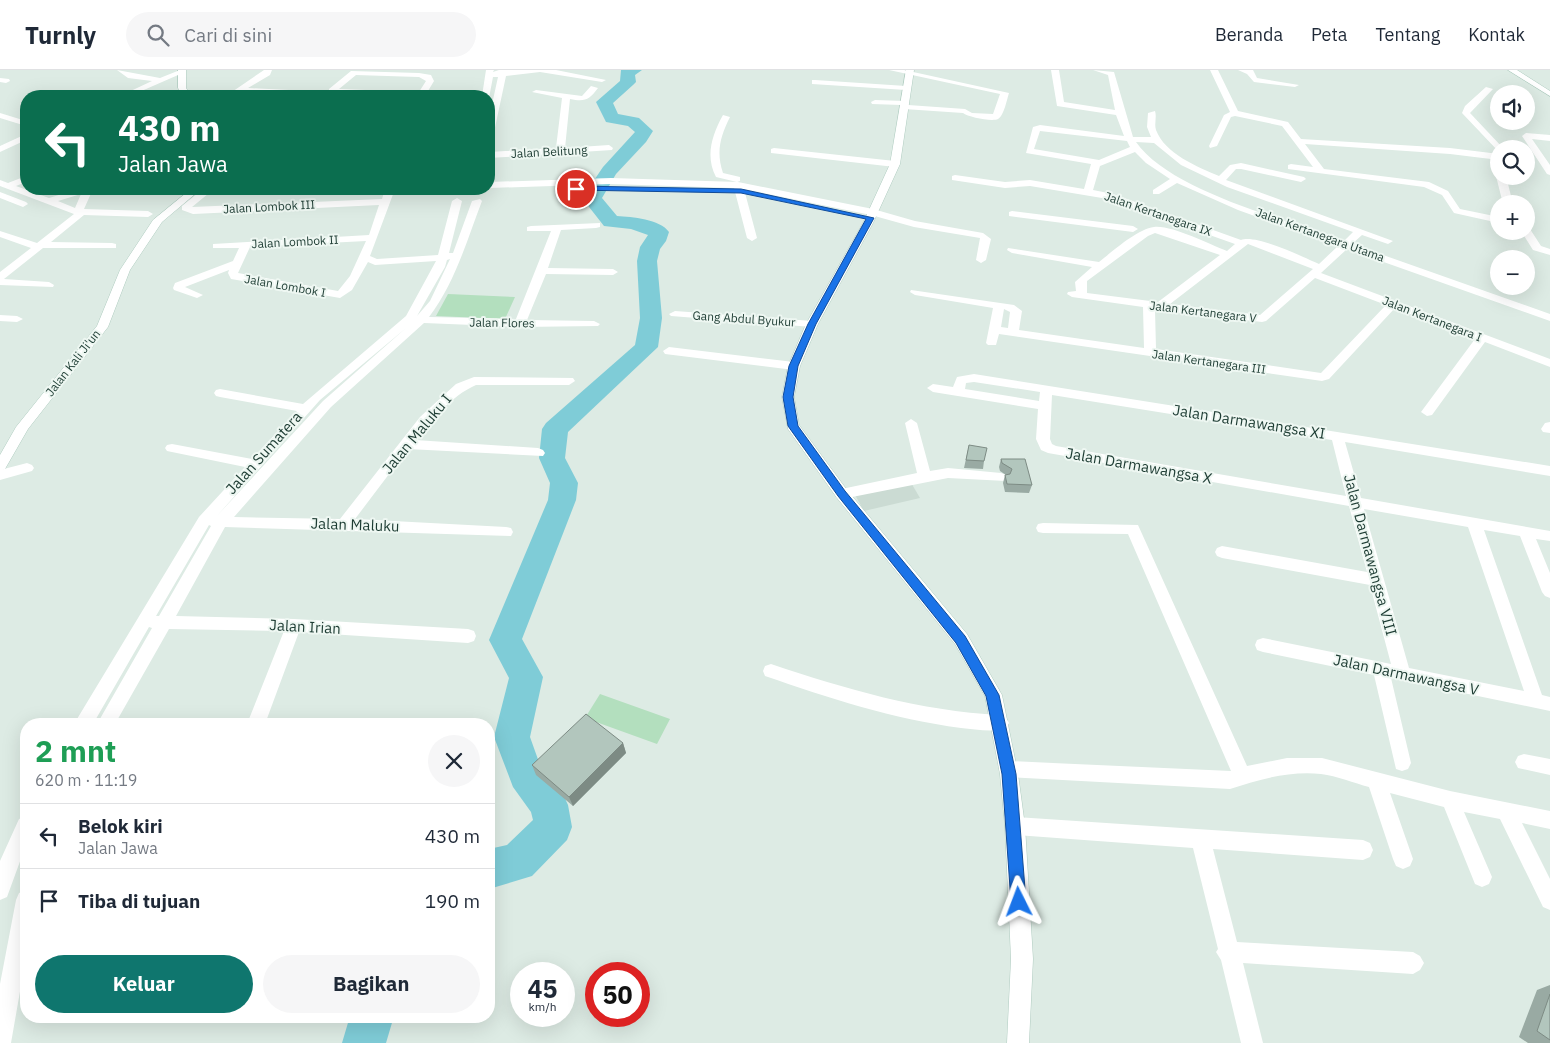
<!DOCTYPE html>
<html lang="id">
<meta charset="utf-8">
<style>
:root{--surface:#fff;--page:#f6f6f7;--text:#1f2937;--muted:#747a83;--line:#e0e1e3;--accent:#0f766e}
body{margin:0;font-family:"IBM Plex Sans",sans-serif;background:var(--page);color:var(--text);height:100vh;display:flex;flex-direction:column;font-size:19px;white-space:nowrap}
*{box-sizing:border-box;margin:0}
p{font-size:16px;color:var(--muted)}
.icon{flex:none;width:28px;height:28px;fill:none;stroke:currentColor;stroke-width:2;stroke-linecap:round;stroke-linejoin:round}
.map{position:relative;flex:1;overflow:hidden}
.details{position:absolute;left:20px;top:648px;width:475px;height:305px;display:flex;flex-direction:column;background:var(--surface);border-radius:20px;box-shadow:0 5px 20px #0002}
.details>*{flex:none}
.hud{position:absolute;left:20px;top:20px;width:475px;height:105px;border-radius:20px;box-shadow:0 5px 20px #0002;background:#0b6e4f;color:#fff;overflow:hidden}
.buttons{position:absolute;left:1490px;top:15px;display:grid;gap:10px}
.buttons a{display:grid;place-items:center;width:45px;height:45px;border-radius:50%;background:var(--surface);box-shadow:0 5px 20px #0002;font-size:25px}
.speed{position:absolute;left:510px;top:892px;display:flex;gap:10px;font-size:25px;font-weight:700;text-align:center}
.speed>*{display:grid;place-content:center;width:65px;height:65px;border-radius:50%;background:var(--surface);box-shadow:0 5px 20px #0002;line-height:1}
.speed small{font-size:12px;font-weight:400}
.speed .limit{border:8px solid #d22;background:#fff;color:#111}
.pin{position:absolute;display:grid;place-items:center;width:42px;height:42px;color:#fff;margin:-21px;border:2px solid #fff;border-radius:50%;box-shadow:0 1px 5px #0007}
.me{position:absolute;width:55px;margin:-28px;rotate:357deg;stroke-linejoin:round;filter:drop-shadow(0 0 4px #0008)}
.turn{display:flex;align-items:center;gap:18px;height:105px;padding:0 15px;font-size:22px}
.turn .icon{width:65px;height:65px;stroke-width:2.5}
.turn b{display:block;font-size:35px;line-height:42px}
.round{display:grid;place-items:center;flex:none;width:52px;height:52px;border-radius:26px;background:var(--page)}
.summary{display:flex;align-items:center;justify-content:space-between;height:85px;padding:0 15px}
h1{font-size:30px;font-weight:700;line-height:38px;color:#1e9e55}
.action{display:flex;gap:10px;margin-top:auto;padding:10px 15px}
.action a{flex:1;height:58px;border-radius:30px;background:var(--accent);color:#fff;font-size:20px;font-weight:700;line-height:58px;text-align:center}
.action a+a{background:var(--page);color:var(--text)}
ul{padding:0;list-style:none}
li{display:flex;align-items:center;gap:15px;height:65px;padding:0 15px;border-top:1px solid var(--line)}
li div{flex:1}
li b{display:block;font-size:19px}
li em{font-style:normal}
header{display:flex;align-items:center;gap:30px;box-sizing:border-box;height:70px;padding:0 25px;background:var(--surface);border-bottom:1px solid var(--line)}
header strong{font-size:24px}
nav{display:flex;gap:28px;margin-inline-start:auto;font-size:18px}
.search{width:350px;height:45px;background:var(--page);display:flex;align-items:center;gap:12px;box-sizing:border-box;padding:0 18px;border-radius:28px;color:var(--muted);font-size:19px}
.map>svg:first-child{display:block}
.built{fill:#cbdbd3}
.green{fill:#b3dfbe}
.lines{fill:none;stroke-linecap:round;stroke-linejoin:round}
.river{fill:#7fccd7;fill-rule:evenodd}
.secondary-casing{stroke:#afccc0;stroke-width:1}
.street{fill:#fff;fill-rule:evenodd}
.secondary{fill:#fff;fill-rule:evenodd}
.wall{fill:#99aaa3}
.shaded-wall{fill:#7d8b84}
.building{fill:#b2c6bd;stroke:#7d8b84}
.route{fill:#1a73e8;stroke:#114b97}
.labels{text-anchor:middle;stroke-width:4;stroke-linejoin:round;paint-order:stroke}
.far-street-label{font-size:12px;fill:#1d3c33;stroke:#eef7f2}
.street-label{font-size:15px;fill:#1d3c33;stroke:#eef7f2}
</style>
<header>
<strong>Turnly</strong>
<div class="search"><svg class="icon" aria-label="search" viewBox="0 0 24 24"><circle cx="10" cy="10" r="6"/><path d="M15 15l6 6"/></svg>Cari di sini</div>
<nav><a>Beranda</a><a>Peta</a><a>Tentang</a><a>Kontak</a></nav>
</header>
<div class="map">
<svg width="1550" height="973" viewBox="0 0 1550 973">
<rect width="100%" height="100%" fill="#ddebe4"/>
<!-- built -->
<path class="built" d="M910,411L920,428L864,441L854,423Z"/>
<!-- green -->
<path class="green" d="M448,224L515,227L505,249L436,246Z
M600,624L670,649L657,674L585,648Z"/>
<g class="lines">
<!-- river -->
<path class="river" d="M621,0H642L635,5L636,12L633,15L613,33L618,44L639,48L653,61L646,72L616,104L602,128L617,146C632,147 660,149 669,162L666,171L660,179L657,191L662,248L658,277L568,362L565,388L578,413L576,430L522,569L543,607L530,667L540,695L562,722L568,735L572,757L567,770L532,806L489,819V779L507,775L533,750L531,742L513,717L494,667L509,608L489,570L548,430L550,413L539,388L542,359L546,353L635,275L640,248L637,191L640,177L648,165L631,159L604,156L582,128L603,97L635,62L628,56L606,52L596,32L620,11Z
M350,946H394L386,973H342Z"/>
<defs>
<path id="secondary" d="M178,0H186V18L191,26H183L178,18Z
M906,0H914L900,94L873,153L818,254L800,296L794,327L799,355L847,420L967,564L1002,625L1018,704L1025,756L1033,889L1029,973H1007L1011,889L1005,756L1000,704L985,626L955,574L837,428L788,359L782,327L788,296L806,254L863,153L890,94Z
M1508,0H1517L1550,21V26Z
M191,119H201L162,152L130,200L108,257L28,359L5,399L0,401V385L16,357L97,256L120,200L153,150Z"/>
</defs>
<!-- secondary casing -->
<use href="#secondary" class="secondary-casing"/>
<!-- street -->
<path class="street" d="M117,0L160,8L180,0L185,2L130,26H120L152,11L128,8Z
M264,0H272L270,5L248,18L289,20L300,26L241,22L235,26H226Z
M486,0H494L493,2L499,0H556L606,10L602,12L540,2L506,6L493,67L489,70V48L498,7H493L489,28L482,26Z
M889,0H904L1009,23C1007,29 1004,46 998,49C992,52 968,47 963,43L904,39H901V35L872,34L871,32L875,30L905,31L909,33L908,35L965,39L972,43L993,44L1000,24Z
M1051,0H1059L1064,32L1115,40L1108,5L1093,0L1114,2L1133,67H1151L1147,57L1148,43L1155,41C1157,47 1154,54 1156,60C1165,84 1198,97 1219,106L1230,95L1241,93L1304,107L1306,109L1301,112L1241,99H1236L1226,110L1393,171L1388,174L1362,165L1352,174L1550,244V251L1347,179L1321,203L1550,289V297L1485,272L1432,345L1427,346L1421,342L1475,269L1395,238L1329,309L1322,311L999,264L996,275H988L986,273L993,238L915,225L910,222L911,220L1014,235L1022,241L1019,260L1144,278L1143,237L1072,227L1067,224L1068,222L1076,221L1075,212L1092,197L1012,183L1007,180L1008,178L1099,192C1112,182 1137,159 1154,157C1172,155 1208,174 1227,181L1235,174L1108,129L1030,116L1005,118L952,110V106L955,105L1005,112L1030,110L1084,119L1091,94L1026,83L1033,57L1040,55L1124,66L1116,45L1057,36ZM1040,61L1127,71L1130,77L1099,90L1034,79ZM1136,72L1154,73L1181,95L1227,117L1353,162L1344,171C1287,150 1170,121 1136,72ZM1135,82L1146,93L1170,109L1153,120V124H1159L1177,113L1238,140L1338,176L1319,194C1303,187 1256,164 1241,170L1113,124L1093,120L1100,96ZM1155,163L1220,185L1158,232L1087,223V211L1148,166ZM1248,174L1313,199L1260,245L1170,234ZM1315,208L1386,235L1321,303L1156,279L1155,240L1262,252L1266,251ZM1004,239L1010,242L1008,258L1001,257Z
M1210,0H1218L1238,41L1288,52L1301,69L1450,78L1499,84V90L1450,84L1305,74L1324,99L1429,112L1448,121L1460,139L1499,147V153L1454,143L1442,125L1424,117L1288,99V95L1291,94L1313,97L1282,56L1235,46L1231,47L1217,76L1210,78L1209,76L1224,45L1230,42Z
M1238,0H1253L1257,8L1299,15L1295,17L1254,12L1247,4Z
M351,1L419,3L431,5L434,11L425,26L329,23V19ZM356,5L419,7L426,11L419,22L339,19Z
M0,8L9,9L10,11L6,13L0,12Z
M815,10L906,16L910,18L906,20L812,14V10Z
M591,16L598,18C589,30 585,32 570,29L565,78L609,75L613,78L612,80L489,88V82L556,78L562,28L532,22L536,20L582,26Z
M1486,17L1493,19L1470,43L1502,77L1503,79H1499V82L1462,43L1465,36Z
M0,43L26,51V56L0,48Z
M723,45L730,47C720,67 716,82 723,103L740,107V111L737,112L716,107C705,86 712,65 723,45Z
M1526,63L1550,65V71L1532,69L1550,95V105L1547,104L1522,66Z
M26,64V70L0,82V76Z
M774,78L895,91L900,94L895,97L771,83V79Z
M1499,104V106H1506L1513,134H1503L1496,106Z
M26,106V112L16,116L49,128L78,119H93L84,139L148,141L153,144L148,147L84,145L51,172L112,173L116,174V178H43L4,209L49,212L54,215L53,217L0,215V202L31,178L0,167V161L37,173L74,144L0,116V110L8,113ZM81,124L75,138L58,131Z
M611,108L738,112L873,139L915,151L983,163L991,169L986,190L981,193L976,190L980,168L914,157L871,145L744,119L757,168L752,171L747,168L734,118L611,114L489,118V112Z
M203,119H214L192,137L382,129L385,119H395L370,186L377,189L438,185L452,131L457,128L462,131L449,183H453L472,131L480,129L482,131C467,170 455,213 429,247L516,249L551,161H527V157L531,156L600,153V157L596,158L561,160L548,198L613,199L618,202L613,205L546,204L527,250L594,251L600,254L598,256L520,257L424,253L331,337L234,447L340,449L420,347L456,314L474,307L573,308L575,311L569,315H476C451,326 433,349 415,370L538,378L543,380L545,383L543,386L408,379L355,449L506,457L511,458L513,462L511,466L225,457L176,546L294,549L468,559L474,561L476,566L474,571L468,573L299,562L265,654H247L284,561L169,559L115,654H97L152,558L149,557L93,654H74L199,447L245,397L167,381L165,378L167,375L172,374L252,389L297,341L220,327L216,326L214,323L216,320L220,319L303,334L406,246L436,191L375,195L368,192L352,220L340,228L231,209L228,203L229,200L185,217L203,225L197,228L174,220L173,218L175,213L233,191L239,178H213V174L369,165L379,135L193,144L182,140V136ZM366,171L350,206L338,221L238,203L250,177ZM450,189L430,231L417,246L445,197L447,190ZM406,258L323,331L216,447L320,330ZM209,455L211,456L159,546H156Z
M0,122L26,132L28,134L23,137L0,128Z
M1012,141L1133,156L1138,159L1133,162L1009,146V142Z
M1526,158L1530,159L1541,176L1550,179V185L1533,180L1521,161H1526Z
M675,241L812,251L818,254L812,257L671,246L669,244Z
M0,245L17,246L23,249L17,252L0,251Z
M669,277L794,292L800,296L794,300L665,284L663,281Z
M974,304L1550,396V406L1345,372L1361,428L1550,461V471L1536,469L1550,503V528L1545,526L1542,522L1520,466L1484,460L1542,625L1550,627V641L1391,608L1411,693L1408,699L1402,701L1396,699L1374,605L1263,582L1257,580L1255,575L1257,570L1263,568L1391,594L1370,515L1222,488L1217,486L1215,482L1217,478L1222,476L1367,502L1349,436L1048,383L1041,380L1036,369L1038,339L933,322L927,318L933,314L953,317L957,307ZM974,312L1040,322L1039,331L965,319L966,313ZM1052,325L1332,370L1346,426L1056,376L1052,374L1050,369ZM1364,439L1468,457L1524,621L1409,598Z
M911,349L917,353L930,401L948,398L1001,403L1006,405L1008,408L1006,411L948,408L842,429L837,428L835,424L837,420L917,403L905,353Z
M1550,352V363L1543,362L1541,359L1545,353Z
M27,393L32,395L34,398L32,401L0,410V400Z
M1043,453L1138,455L1247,696L1287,688H1322L1450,721L1550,741V759L1522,753L1550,809V840L1543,837L1500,749L1464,742L1492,807L1489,814L1482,817L1475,814L1444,737L1390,723L1413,789L1410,796L1403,799L1396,796L1393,789L1369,717C1354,713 1337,706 1321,704C1289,701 1260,709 1230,719L1008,707L1002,705L999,699L1002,693L1008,691L1231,701L1128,464L1043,463L1038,462L1036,458L1038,454Z
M771,594C846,619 920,641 1000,645L1006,648L1009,653L1006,658C993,663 975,659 961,658C893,649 829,628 765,606L763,601L765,596Z
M1524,684L1550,689V705L1518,698L1515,692L1518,686Z
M26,746V775L7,827L0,830V791L19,749Z
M1015,747L1363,770L1370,773L1373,780L1370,787L1363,790L1213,779L1237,872L1413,882L1420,886L1424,893L1420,900L1413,904L1243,893L1263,973H1241L1221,890L1216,882L1218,879L1193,778L1015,765L1008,762L1005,756L1008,750Z
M26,820V887L11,973H0V914L16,830L19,823Z"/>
<!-- secondary -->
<use href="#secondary" class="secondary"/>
</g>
<!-- wall -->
<path class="wall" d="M969,375L984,391L983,399L964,398Z
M1001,389L1032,415L1029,423L1005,422L1003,413L1005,405H1006L1000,401L999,397Z
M623,673L626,683L573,736L536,705L532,695Z
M1550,915V973H1528L1519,967L1537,920Z"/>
<!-- shaded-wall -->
<path class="shaded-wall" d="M623,673L626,683L573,736L569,727Z"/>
<!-- building -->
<path class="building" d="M969,375L987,378L984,391L966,390Z
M1001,389H1025L1032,415L1007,414L1005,405L1010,404L1012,399L1002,393Z
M586,644L623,673L569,727L532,695Z
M1550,924V970L1537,961Z"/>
<!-- route -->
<path class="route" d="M576,116L741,119L874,148L816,254L798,296L793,327L798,356L845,421L965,566L999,625L1016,704L1026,832L1024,837L1019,840L1013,837L1011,832L1002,704L986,626L956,573L838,426L788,356L783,327L789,296L808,254L866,149L741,123L574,120Z"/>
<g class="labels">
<!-- far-street labels -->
<g class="far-street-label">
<text transform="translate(549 82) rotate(-3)" y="4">Jalan Belitung</text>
<text transform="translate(269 137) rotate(-3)" y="4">Jalan Lombok III</text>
<text transform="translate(1158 144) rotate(19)" y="4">Jalan Kertanegara IX</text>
<text transform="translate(1320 165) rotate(20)" y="4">Jalan Kertanegara Utama</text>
<text transform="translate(295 172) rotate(-3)" y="4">Jalan Lombok II</text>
<text transform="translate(285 216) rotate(10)" y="4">Jalan Lombok I</text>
<text transform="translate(1203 242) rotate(7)" y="4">Jalan Kertanegara V</text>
<text transform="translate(744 249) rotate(4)" y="4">Gang Abdul Byukur</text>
<text transform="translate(1432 249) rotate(21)" y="4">Jalan Kertanegara I</text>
<text transform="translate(502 253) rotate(1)" y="4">Jalan Flores</text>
<text transform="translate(1209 292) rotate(8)" y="4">Jalan Kertanegara III</text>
<text transform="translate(73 293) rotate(-52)" y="4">Jalan Kali Ji'un</text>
</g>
<!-- street labels -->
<g class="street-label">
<text transform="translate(1249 352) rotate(9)" y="5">Jalan Darmawangsa XI</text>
<text transform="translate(417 364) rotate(-50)" y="5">Jalan Maluku I</text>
<text transform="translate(264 383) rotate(-48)" y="5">Jalan Sumatera</text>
<text transform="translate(1139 396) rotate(10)" y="5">Jalan Darmawangsa X</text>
<text transform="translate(355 455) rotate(2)" y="5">Jalan Maluku</text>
<text transform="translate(1370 485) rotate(75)" y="5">Jalan Darmawangsa VIII</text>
<text transform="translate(305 557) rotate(3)" y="5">Jalan Irian</text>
<text transform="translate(1406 605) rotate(12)" y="5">Jalan Darmawangsa V</text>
</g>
</g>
</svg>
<div class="buttons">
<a><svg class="icon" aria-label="sound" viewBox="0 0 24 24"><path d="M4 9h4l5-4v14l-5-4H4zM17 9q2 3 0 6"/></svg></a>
<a><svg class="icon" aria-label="search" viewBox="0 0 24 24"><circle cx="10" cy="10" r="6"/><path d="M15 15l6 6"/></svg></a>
<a>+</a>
<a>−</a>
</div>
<div class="speed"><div>45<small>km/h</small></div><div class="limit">50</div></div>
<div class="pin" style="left:576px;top:119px;background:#d93025"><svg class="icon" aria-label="arrive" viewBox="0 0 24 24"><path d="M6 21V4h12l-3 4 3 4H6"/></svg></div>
<svg class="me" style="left:1019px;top:832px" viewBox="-20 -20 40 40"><path d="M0-17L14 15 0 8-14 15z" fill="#1a73e8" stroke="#fff" stroke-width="4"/></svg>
<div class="hud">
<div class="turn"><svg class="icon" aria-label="left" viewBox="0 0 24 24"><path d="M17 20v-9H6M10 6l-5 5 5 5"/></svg><div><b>430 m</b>Jalan Jawa</div></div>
</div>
<section class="details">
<div class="summary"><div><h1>2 mnt</h1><p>620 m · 11:19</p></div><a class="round"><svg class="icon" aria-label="close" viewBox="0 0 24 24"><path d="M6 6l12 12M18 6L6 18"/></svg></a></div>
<ul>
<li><svg class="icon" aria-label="left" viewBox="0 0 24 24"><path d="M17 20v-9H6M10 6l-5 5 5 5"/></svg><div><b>Belok kiri</b><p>Jalan Jawa</p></div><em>430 m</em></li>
<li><svg class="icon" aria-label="arrive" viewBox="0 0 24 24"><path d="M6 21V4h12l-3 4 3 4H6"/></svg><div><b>Tiba di tujuan</b></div><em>190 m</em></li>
</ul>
<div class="action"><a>Keluar</a><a>Bagikan</a></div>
</section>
</div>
